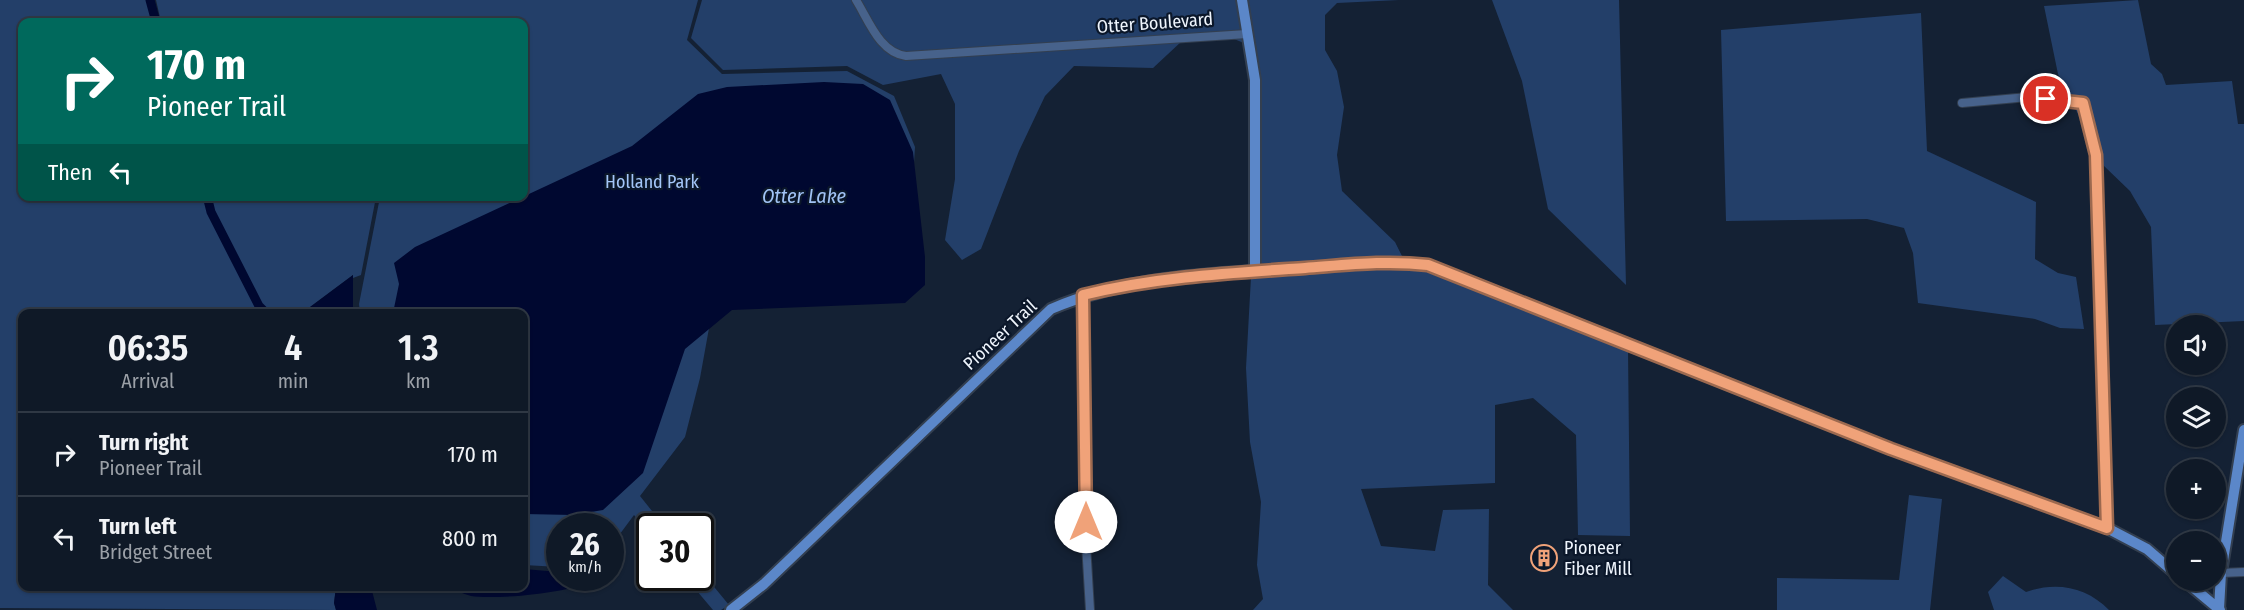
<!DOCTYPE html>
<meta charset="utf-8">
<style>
:root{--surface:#0f1927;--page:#1d2633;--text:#f1f3f6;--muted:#9ba0a7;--line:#2f3844}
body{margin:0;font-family:"Fira Sans Condensed",sans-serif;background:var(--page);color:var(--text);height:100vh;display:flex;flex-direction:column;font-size:22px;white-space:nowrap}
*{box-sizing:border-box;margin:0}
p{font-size:20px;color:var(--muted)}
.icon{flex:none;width:33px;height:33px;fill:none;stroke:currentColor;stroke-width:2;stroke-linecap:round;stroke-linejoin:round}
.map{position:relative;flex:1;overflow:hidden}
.details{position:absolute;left:18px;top:309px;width:510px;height:282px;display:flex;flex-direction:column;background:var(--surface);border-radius:12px;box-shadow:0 2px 4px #0004,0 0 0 2px var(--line)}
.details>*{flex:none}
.hud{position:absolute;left:18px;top:18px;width:510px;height:183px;border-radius:12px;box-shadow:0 2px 4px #0004,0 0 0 2px var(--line);background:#00695c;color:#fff;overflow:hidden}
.controls{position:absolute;left:2166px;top:315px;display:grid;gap:12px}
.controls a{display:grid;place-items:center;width:60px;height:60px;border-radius:50%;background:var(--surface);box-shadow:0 2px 4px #0004,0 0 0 2px var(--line);font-size:30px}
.speed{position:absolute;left:546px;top:513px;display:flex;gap:12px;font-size:30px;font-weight:700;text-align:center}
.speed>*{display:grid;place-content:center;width:78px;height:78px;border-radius:50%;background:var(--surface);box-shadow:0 2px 4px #0004,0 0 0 2px var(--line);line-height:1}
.speed small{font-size:15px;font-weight:400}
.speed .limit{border:3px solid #111;border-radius:9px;background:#fff;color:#111}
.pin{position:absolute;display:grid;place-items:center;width:51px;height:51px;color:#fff;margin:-26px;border:3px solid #fff;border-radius:50%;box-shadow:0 2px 6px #0007}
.me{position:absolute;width:66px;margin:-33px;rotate:0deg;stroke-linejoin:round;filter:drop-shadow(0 0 4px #0008)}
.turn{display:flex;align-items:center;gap:21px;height:126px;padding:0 30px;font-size:27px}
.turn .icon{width:78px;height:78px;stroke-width:2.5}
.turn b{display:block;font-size:42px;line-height:51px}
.then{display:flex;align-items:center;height:57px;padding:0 30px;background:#0003;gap:12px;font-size:22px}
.eta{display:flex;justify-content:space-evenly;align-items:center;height:102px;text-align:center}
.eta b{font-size:36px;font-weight:600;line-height:42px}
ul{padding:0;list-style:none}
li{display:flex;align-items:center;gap:18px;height:84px;padding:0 30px;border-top:2px solid var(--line)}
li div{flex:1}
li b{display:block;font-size:22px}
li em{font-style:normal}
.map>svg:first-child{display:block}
.green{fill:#233f69}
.water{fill:#000830}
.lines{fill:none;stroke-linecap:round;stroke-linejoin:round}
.canal{stroke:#000830;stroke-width:9}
.street-casing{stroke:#333f50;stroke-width:10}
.secondary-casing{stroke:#333f50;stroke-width:14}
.street{stroke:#47628b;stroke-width:8}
.secondary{stroke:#5b87c9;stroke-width:10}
.route-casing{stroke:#9c694f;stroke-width:15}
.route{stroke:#f0a279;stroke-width:10}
.labels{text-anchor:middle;stroke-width:4.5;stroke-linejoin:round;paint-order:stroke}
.street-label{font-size:18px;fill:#eff5fd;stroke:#0b172a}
.park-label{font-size:18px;fill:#a4c6f8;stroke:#0b172a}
.poi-label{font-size:18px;fill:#eff5fd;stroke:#0b172a;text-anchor:start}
.water-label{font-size:20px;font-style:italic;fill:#a1c3f5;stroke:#0b172a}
</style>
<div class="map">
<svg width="2244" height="610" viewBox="0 0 2244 610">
<rect width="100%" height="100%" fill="#142134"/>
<!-- green -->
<path class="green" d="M0,0H152L157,22H22V196L376,197L361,275L353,278V275L302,313L22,314V586L336,587L334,603L336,610L0,608Z
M156,0H698L687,40L722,74L847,71L894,96L915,147L906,286L715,295L700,378L685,437L640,496L664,526H650L649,533L634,515L611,546L610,526H560L559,567L524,565V314L360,313L359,304L380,197L524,196V22H161Z
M702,0H1238L1244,43L1229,37L1182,41L1153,68L1074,66L1045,96L1019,151L981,249L962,260L945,240L955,179V104L941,74L883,85L847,66L723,70L691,38Z
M1247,0H1399L1337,3L1325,15V50L1337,71L1344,107L1337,155L1342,191L1395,242L1402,256L1259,266Z
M1492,0H1619L1626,285L1548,209L1522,81Z
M2138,0L2151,64L2162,74L2166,85L2232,81L2238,124H2244V321L2155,325L2151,227L2130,191L2104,166L2058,74L2044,6Z
M1921,13L1927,151L2036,202L2035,259L2058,273L2076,277L2084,329L2060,328L2035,319L1918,303L1913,253L1904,228L1867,219L1726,221L1721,30Z
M1394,266L1427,270L1628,349L1630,536L1578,535L1576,435L1533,398L1495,405V483L1361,489L1381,546L1435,551L1443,510L1489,509L1488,585L1513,610H1253L1263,599L1257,565L1261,502L1250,442L1246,368L1251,277Z
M1909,495L1942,499L1930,610H1777V578L1899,580Z
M701,571L729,605L721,610H713L686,578H700Z
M2003,576L2026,592C2056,581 2087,587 2109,610H1994L1988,592Z"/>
<!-- water -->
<path class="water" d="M824,82L863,84L890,100L913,152L925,257V285L905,303L732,310L685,349L643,473L603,510L573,515L524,514V314L393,313L399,284L394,263L415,247L632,146L698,94L727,87Z
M353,275V313H302Z
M524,569L559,572L560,578H595C579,593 494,600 471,596C463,594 453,589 445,587L524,586Z
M336,587H371L377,610H336L334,603Z"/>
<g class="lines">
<!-- canal -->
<path class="canal" d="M150,0L156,22
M207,196L211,212L259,306L267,314"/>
<defs>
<path id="street" d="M856,0C869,21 880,53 906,56L1247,34
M1962,103L2028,97L2083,103L2096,155L2107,528
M1083,295L1086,544L1090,610
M2221,573L2244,572"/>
<path id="secondary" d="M1242,0L1255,80V271
M2184,580L2220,610
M2219,609L2221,573L2244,430
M731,610L764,584L1051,309C1129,275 1220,273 1305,268C1346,265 1386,260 1428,265L1891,449L2107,528L2147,549L2176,574"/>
</defs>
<!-- street casing -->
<use href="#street" class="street-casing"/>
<!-- secondary casing -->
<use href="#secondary" class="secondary-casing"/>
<!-- street -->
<use href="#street" class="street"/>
<!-- secondary -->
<use href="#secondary" class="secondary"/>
</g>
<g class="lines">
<defs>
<path id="route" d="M1086,522L1083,295C1155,277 1231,273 1305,268C1346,265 1386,260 1428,265L1891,449L2107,528L2096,155L2083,103L2046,99"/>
</defs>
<!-- route casing -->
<use href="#route" class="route-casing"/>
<!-- route -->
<use href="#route" class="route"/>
</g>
<!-- icons -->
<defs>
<symbol id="building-ring" viewBox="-11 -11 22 22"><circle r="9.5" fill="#0b172a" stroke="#f0a279" stroke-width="1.5"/><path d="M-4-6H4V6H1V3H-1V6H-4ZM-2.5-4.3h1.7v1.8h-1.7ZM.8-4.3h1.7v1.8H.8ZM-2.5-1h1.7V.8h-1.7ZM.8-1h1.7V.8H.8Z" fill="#f0a279"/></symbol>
</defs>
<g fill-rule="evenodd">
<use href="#building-ring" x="1529" y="543" width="30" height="30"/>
</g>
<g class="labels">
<!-- street labels -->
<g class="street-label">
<text transform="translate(1155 23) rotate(-4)" y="6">Otter Boulevard</text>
<text transform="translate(1000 335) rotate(-43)" y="6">Pioneer Trail</text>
</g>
<!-- park labels -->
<g class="park-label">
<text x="652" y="188">Holland Park</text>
</g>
<!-- poi labels -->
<g class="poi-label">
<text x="1564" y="554">Pioneer<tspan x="1564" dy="21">Fiber Mill</tspan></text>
</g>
<!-- water labels -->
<g class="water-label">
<text x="804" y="203">Otter Lake</text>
</g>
</g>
</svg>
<div class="controls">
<a><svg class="icon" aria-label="sound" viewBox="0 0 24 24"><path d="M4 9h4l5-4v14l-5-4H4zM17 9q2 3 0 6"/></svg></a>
<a><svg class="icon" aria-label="layers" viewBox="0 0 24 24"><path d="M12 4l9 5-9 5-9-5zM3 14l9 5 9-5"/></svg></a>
<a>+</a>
<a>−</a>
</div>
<div class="speed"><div>26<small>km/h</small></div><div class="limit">30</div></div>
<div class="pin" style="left:2046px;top:99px;background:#d93025"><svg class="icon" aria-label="arrive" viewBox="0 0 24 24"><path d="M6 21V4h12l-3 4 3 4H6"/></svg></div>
<svg class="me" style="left:1086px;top:522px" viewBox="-20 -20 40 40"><circle r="19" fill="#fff"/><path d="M0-13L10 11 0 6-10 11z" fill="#f0a279"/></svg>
<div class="hud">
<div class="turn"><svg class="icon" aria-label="right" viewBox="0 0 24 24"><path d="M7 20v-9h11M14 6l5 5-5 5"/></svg><div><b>170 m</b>Pioneer Trail</div></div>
<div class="then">Then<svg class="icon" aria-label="left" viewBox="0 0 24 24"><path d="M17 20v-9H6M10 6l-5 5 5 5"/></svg></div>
</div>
<section class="details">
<div class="eta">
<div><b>06:35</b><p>Arrival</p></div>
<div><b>4</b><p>min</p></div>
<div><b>1.3</b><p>km</p></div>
</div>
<ul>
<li><svg class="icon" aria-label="right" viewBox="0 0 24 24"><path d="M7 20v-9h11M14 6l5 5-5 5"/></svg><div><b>Turn right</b><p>Pioneer Trail</p></div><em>170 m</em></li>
<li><svg class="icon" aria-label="left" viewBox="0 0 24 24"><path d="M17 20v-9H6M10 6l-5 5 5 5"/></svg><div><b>Turn left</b><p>Bridget Street</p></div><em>800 m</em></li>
</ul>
</section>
</div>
